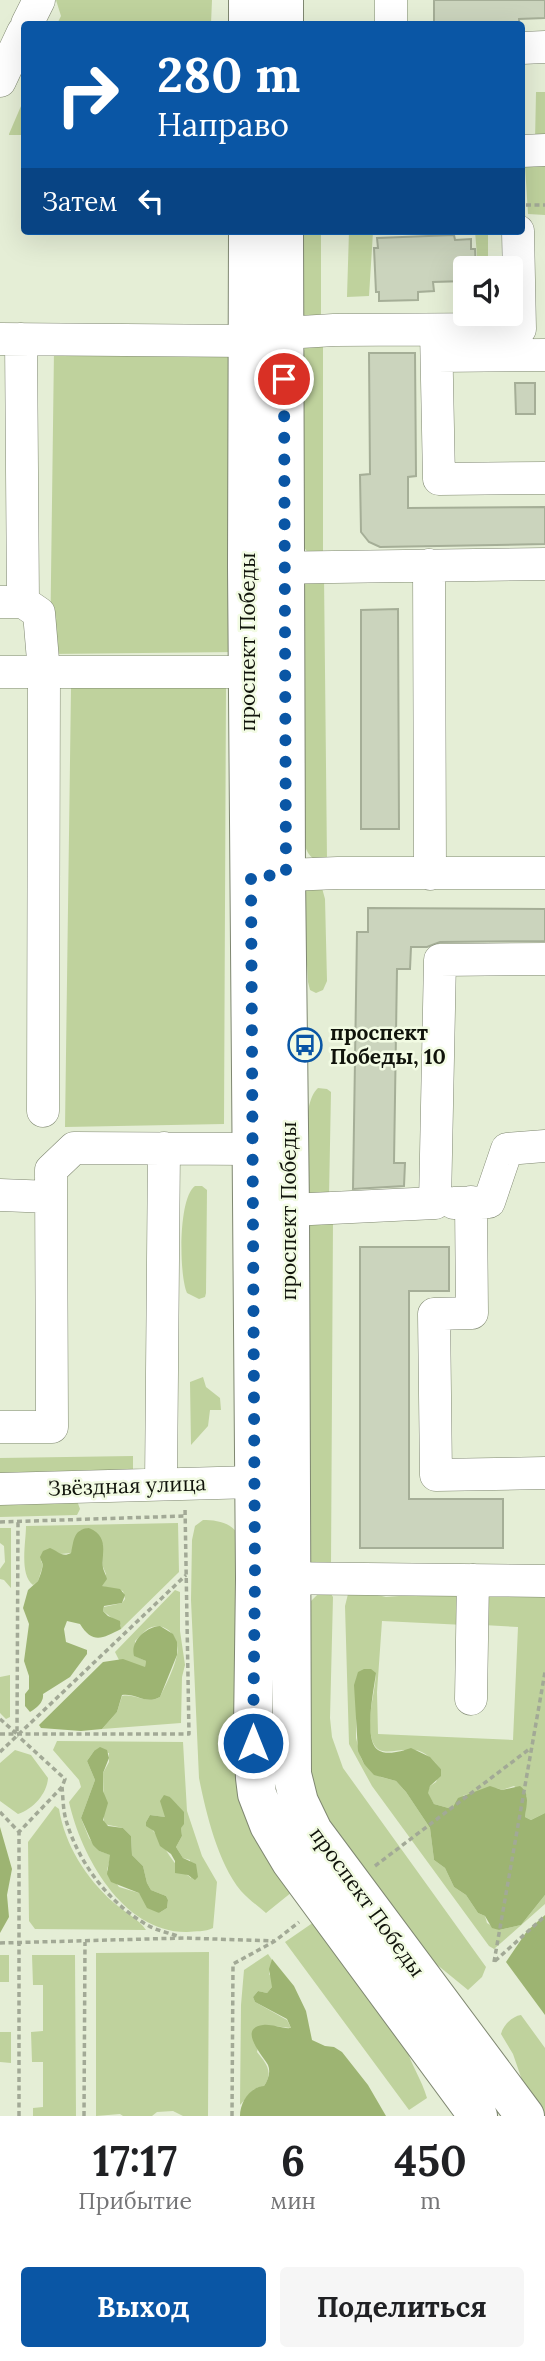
<!DOCTYPE html>
<html lang="ru">
<meta charset="utf-8">
<style>
:root{--surface:#fff;--page:#f6f6f6;--text:#202124;--muted:#757577;--accent:#0a56a5}
body{margin:0;font-family:Lora,serif;background:var(--page);color:var(--text);height:100vh;display:flex;flex-direction:column;font-size:26px;white-space:nowrap}
*{box-sizing:border-box;margin:0}
p{font-size:23px;color:var(--muted)}
.icon{flex:none;width:38px;height:38px;fill:none;stroke:currentColor;stroke-width:2;stroke-linecap:round;stroke-linejoin:round}
.map{position:relative;height:2116px;overflow:hidden}
.sheet{display:flex;flex-direction:column;background:var(--surface);flex:1}
.sheet>*{flex:none}
.hud{position:absolute;left:21px;top:21px;width:504px;height:214px;border-radius:7px;box-shadow:0 7px 28px #0002;background:#0a56a5;color:#fff;overflow:hidden}
.tools{position:absolute;left:453px;top:256px;display:grid;gap:14px}
.tools a{display:grid;place-items:center;width:70px;height:70px;border-radius:7px;background:var(--surface);box-shadow:0 7px 28px #0002;font-size:35px}
.pin{position:absolute;display:grid;place-items:center;width:60px;height:60px;color:#fff;margin:-30px;border:4px solid #fff;border-radius:50%;box-shadow:0 2px 7px #0007}
.me{position:absolute;width:77px;margin:-38px;rotate:0deg;stroke-linejoin:round;filter:drop-shadow(0 0 5px #0008)}
.turn{display:flex;align-items:center;gap:24px;height:147px;padding:0 21px;font-size:32px}
.turn .icon{width:91px;height:91px;stroke-width:2.5}
.turn b{display:block;font-size:49px;line-height:60px}
.then{display:flex;align-items:center;height:66px;padding:0 21px;background:#0003;gap:14px;font-size:26px}
.eta{display:flex;justify-content:space-evenly;align-items:center;height:119px;text-align:center}
.eta b{font-size:42px;font-weight:700;line-height:49px}
.action{display:flex;gap:14px;margin-top:auto;padding:14px 21px}
.action a{flex:1;height:80px;border-radius:7px;background:var(--accent);color:#fff;font-size:28px;font-weight:700;line-height:80px;text-align:center}
.action a+a{background:var(--page);color:var(--text)}
.map>svg:first-child{display:block}
.green{fill:#bfd29d;fill-rule:evenodd}
.forest{fill:#9db472}
.building{fill:#cbd4bd;stroke:#a5ae97;stroke-width:2}
.lines{fill:none;stroke-linecap:round;stroke-linejoin:round}
.minor-casing{stroke:#7f8771;stroke-width:33}
.major-casing{stroke:#7f8771;stroke-width:40}
.path{stroke:#a2a996;stroke-width:3.5;stroke-dasharray:5 3.5;stroke-linecap:butt}
.minor{stroke:#fff;stroke-width:32}
.major{stroke:#fff;stroke-width:38}
.route{stroke:#0a56a5;stroke-width:12;stroke-dasharray:0 21.6}
.labels{text-anchor:middle;stroke-width:5;stroke-linejoin:round;paint-order:stroke}
.street-label{font-size:21px;fill:#10130b;stroke:#f2fbe3}
.poi-label{font-size:21px;font-weight:bold;fill:#10130b;stroke:#f2fbe3;text-anchor:start}
</style>
<div class="map">
<svg width="545" height="2116" viewBox="0 0 545 2116">
<rect width="100%" height="100%" fill="#e5eed6"/>
<!-- green -->
<path class="green" d="M56,0H212L211,24H57L61,16Z
M536,92H545V141H535Z
M24,99V135H9V134Z
M525,166H545V215L528,214Z
M295,231H321V324H314L300,314Z
M349,231H389L373,232L369,296L347,297Z
M475,231H488V268H478Z
M323,343V557L308,553L301,543V358L306,346Z
M232,348L236,652L50,654L54,350Z
M324,576L327,860C310,864 306,850 302,837L303,587L309,579Z
M71,688H226L224,1124L65,1127Z
M322,888L325,899L327,981L323,990L316,993L310,990L308,982L303,896L306,889Z
M318,1088L327,1089L331,1092L329,1196L310,1194L308,1189C308,1165 300,1104 318,1088Z
M195,1186H202L207,1190L206,1293L205,1297L199,1299L187,1293C179,1275 178,1198 195,1186Z
M333,1220L331,1566L309,1563L308,1223Z
M203,1377L206,1387L220,1398L221,1410H210L208,1426L191,1445L190,1382Z
M133,1456V1470L0,1474V1458Z
M76,1498L80,1509L77,1515L0,1517V1499Z
M203,1520C216,1520 230,1522 238,1534L242,1760L292,1892L266,1913C258,1906 248,1899 241,1891C218,1863 206,1813 199,1778L191,1600L192,1540L195,1526Z
M178,1523L179,1572L121,1629V1625L103,1611L104,1607L122,1603L125,1599L123,1591L101,1586L106,1574L103,1567V1545L89,1528L79,1531L71,1553L60,1554L41,1561L43,1565L38,1581L33,1585C19,1574 26,1542 26,1526Z
M0,1528H11V1588L4,1580L0,1579V1569L5,1562L4,1546L0,1543Z
M175,1590L180,1592V1631L185,1665L182,1677L181,1723L102,1729L117,1712L122,1696C136,1693 146,1705 160,1697C166,1684 174,1669 177,1655C180,1641 169,1622 152,1627C145,1629 141,1636 135,1641V1656L146,1661L145,1668L119,1660L115,1652Z
M464,1591L465,1625L382,1621L377,1692L378,1734L513,1740L518,1627L483,1625L484,1591H545V1813L531,1820L525,1817L527,1796L514,1786L502,1790C488,1784 479,1794 464,1795L452,1809L434,1804L427,1793L430,1786L436,1782L441,1769C434,1761 425,1751 415,1750C391,1748 373,1763 370,1728C369,1709 375,1692 376,1673L356,1678V1738L361,1758L364,1764L381,1777L396,1781L406,1792L430,1828L434,1860L445,1868L454,1887L466,1895L478,1913L485,1916L487,1923L499,1930L521,1925L545,1895V1904L494,1949L489,1946L372,1786L349,1744L345,1606L348,1594L365,1592L386,1597Z
M320,1592L331,1594L333,1597L330,1718L332,1737L343,1768L486,1967L482,1977L468,1990L419,1950L309,1797L308,1604Z
M10,1675V1717L6,1719L0,1713V1677Z
M57,1741L183,1742L187,1811L202,1856L217,1882L213,1928C205,1932 196,1931 187,1932C123,1933 81,1856 69,1802L81,1787L79,1780L53,1750ZM94,1751L109,1753V1762L103,1773L104,1824L123,1828L131,1836L132,1855L143,1866L147,1883L151,1890L166,1896L168,1900L167,1908L159,1913L139,1893L119,1887L107,1870L111,1855L99,1851L89,1838L81,1818L95,1780L87,1761ZM170,1797L174,1804L178,1806L182,1836L176,1847L183,1858L190,1860L191,1878C187,1874 181,1872 178,1867C166,1853 159,1836 146,1822L150,1815L165,1817Z
M15,1750L31,1755L48,1778C47,1794 33,1809 18,1814L0,1801V1763Z
M55,1806L59,1809C65,1845 86,1878 113,1902C123,1911 139,1919 146,1930L35,1929L29,1921L28,1842Z
M314,1922L406,2047C411,2065 422,2080 427,2098L409,2110L285,1942Z
M209,1952L208,2116H183L173,2111L157,2112L152,2116H123L120,2114L96,2116V1953Z
M268,1954L272,1960L269,1974L272,1978V1987L267,1993L258,1991L253,1997L255,2002L287,2020L291,2028L264,2025L257,2052C266,2063 274,2072 264,2086C251,2087 248,2098 240,2105L241,2005L244,1970Z
M0,1955H9V1982H0Z
M32,1955H75L76,2116H33V2108L43,2107V2062H32L31,2032L43,2031V1985H33Z
M521,2015L545,2048V2116L524,2086L513,2054L501,2034C503,2026 512,2016 521,2015Z
M0,2032H11V2063L0,2062Z"/>
<!-- forest -->
<path class="forest" d="M89,1528C110,1537 101,1553 103,1568C104,1572 106,1575 107,1579L102,1586L120,1589L125,1595L122,1603L104,1606L103,1611L108,1616L120,1621L121,1629C103,1638 93,1645 80,1624L67,1621L64,1629L66,1642L87,1650V1654L70,1677L43,1694C44,1702 37,1708 30,1712L25,1706V1694L29,1689V1676L24,1661L29,1624L23,1608L28,1590L38,1581L41,1573L43,1565L40,1557L43,1551L50,1548C58,1551 62,1558 71,1553C74,1541 73,1529 89,1528Z
M160,1626L173,1634L177,1642V1655L160,1697C145,1705 137,1693 122,1695L117,1712L102,1729L81,1731L41,1728L39,1725L103,1662L123,1659L145,1667L146,1661L134,1656C130,1641 146,1627 160,1626Z
M364,1669H371L376,1673C374,1689 363,1740 378,1750C387,1756 402,1751 411,1748L430,1757L441,1769V1776L430,1786L428,1793L434,1804L452,1809L458,1798L490,1786L502,1790L520,1786C531,1794 526,1806 525,1817L531,1820L545,1813V1895L521,1925L499,1930L492,1928L485,1916L478,1913L466,1895L454,1887L445,1868L434,1860L430,1828L406,1792L396,1781L374,1775L364,1764L358,1751L354,1685L358,1672Z
M100,1747L107,1750L109,1758L103,1773V1791L108,1803L103,1820L108,1826L123,1828L131,1836L132,1855L143,1866L147,1883L151,1890L166,1896L168,1900L167,1908L159,1913L147,1908L139,1893L111,1882L107,1874L110,1855L99,1851L93,1845L81,1818L95,1780L87,1761L94,1751Z
M164,1795L170,1797L184,1812V1824L181,1828L182,1836L176,1847L183,1858L196,1864L198,1877L195,1880L188,1875L175,1873V1861L171,1854L160,1846L154,1831L146,1826V1822L150,1815L165,1817L160,1801Z
M0,1827L12,1869L7,1895L9,1917L0,1933Z
M545,1915V2015L506,1962L527,1931Z
M268,1954L294,1986L306,2011L312,2040L325,2046L334,2047L342,2052L368,2085L386,2116H240C240,2103 249,2087 264,2086C268,2080 271,2072 268,2065C263,2056 237,2028 263,2025C273,2024 282,2029 291,2028L287,2019L255,2002L253,1997L258,1991L267,1993L272,1987L269,1969L272,1959Z"/>
<!-- building -->
<path class="building" d="M434,0H545V18L519,19V24H434Z
M454,235L455,240L471,239V249H475L476,268H466V281L433,282L434,291L418,292V300L379,301V292H376L374,248H378L377,238Z
M369,353H415L416,476L408,477V508L545,507V544L380,547L369,542L361,532L360,475L370,474Z
M515,383H535V414H516Z
M398,609L399,829H361V610Z
M368,908L545,909V941L440,942L427,947H411L410,969H397L394,1163H405L404,1186L353,1189L357,932H368Z
M360,1247H449V1291H409V1499H503V1548H360Z"/>
<g class="lines">
<defs>
<path id="minor" d="M27,24L39,0
M391,24V0
M522,48L545,47
M0,81L23,32
M522,151L545,150
M436,330L439,479L545,478
M284,333L334,330L520,329L518,231
M1,339L248,341
M437,356L545,355
M429,565L430,874
M263,568L545,564
M0,602H23L21,339
M23,602L39,613L44,672L43,1111
M0,672H248
M262,876L338,873H545
M0,1195L51,1197
M471,1202L472,1313L434,1314L436,1475L545,1473
M454,1203L489,1202L507,1149L545,1146
M290,1210L435,1203L440,960L545,959
M0,1427H52L51,1170L74,1148L253,1149
M161,1484L164,1148
M0,1489L254,1482
M270,1578L545,1581
M471,1699L473,1580"/>
<path id="major" d="M248,0V24
M284,24V0
M248,231L247,568L255,1578L253,1728L255,1778L257,1794L269,1825L291,1862L478,2116
M284,231L286,875L290,1210L292,1774L299,1802L313,1831L525,2116"/>
</defs>
<!-- minor casing -->
<use href="#minor" class="minor-casing"/>
<!-- major casing -->
<use href="#major" class="major-casing"/>
<!-- path -->
<path class="path" d="M526,205H545
M0,1522L185,1516
M0,1719L17,1734L18,1521
M0,1734H189L185,1507
M0,1752L186,1575
M62,1787C63,1797 63,1810 66,1820C78,1862 109,1904 149,1926C158,1931 170,1933 180,1937
M0,1812L19,1832L62,1787L65,1779L18,1736
M375,1866L528,1750
M0,1943L184,1938L275,1941
M495,1961L545,1916
M494,1962L545,1672
M19,2116V1832
M84,2116L85,1942
M232,2116L233,1964L275,1941L299,1922"/>
<!-- minor -->
<use href="#minor" class="minor"/>
<!-- major -->
<use href="#major" class="major"/>
</g>
<g class="lines">
<!-- route -->
<path class="route" d="M253,1743L255,1578L251,876L286,875L284,379"/>
</g>
<!-- icons -->
<defs>
<symbol id="bus-ring" viewBox="-11 -11 22 22"><circle r="9.5" fill="#f2fbe3" stroke="#0a56a5" stroke-width="1.5"/><path d="M-5-6H5V4H4V6H2V4H-2V6H-4V4H-5ZM-3.5-4V0h7V-4ZM-3.5 1.2v1.5H-2V1.2ZM2 1.2v1.5H3.5V1.2Z" fill="#0a56a5"/></symbol>
</defs>
<g fill-rule="evenodd">
<use href="#bus-ring" x="286" y="1026" width="38" height="38"/>
</g>
<g class="labels">
<!-- street labels -->
<g class="street-label">
<text transform="translate(248 642) rotate(-90)" y="7">проспект Победы</text>
<text transform="translate(289 1211) rotate(-90)" y="7">проспект Победы</text>
<text transform="translate(127 1486) rotate(-2)" y="7">Звёздная улица</text>
<text transform="translate(367 1902) rotate(54)" y="7">проспект Победы</text>
</g>
<!-- poi labels -->
<g class="poi-label">
<text x="330" y="1040">проспект<tspan x="330" dy="24">Победы, 10</tspan></text>
</g>
</g>
</svg>
<div class="tools">
<a><svg class="icon" aria-label="sound" viewBox="0 0 24 24"><path d="M4 9h4l5-4v14l-5-4H4zM17 9q2 3 0 6"/></svg></a>
</div>
<div class="pin" style="left:284px;top:379px;background:#d93025"><svg class="icon" aria-label="arrive" viewBox="0 0 24 24"><path d="M6 21V4h12l-3 4 3 4H6"/></svg></div>
<svg class="me" style="left:253px;top:1743px" viewBox="-20 -20 40 40"><circle r="17" fill="#0a56a5" stroke="#fff" stroke-width="3"/><path d="M0-11L8 9 0 5-8 9z" fill="#fff"/></svg>
<div class="hud">
<div class="turn"><svg class="icon" aria-label="right" viewBox="0 0 24 24"><path d="M7 20v-9h11M14 6l5 5-5 5"/></svg><div><b>280 m</b>Направо</div></div>
<div class="then">Затем<svg class="icon" aria-label="left" viewBox="0 0 24 24"><path d="M17 20v-9H6M10 6l-5 5 5 5"/></svg></div>
</div>
</div>
<section class="sheet">
<div class="eta">
<div><b>17:17</b><p>Прибытие</p></div>
<div><b>6</b><p>мин</p></div>
<div><b>450</b><p>m</p></div>
</div>
<div class="action"><a>Выход</a><a>Поделиться</a></div>
</section>
